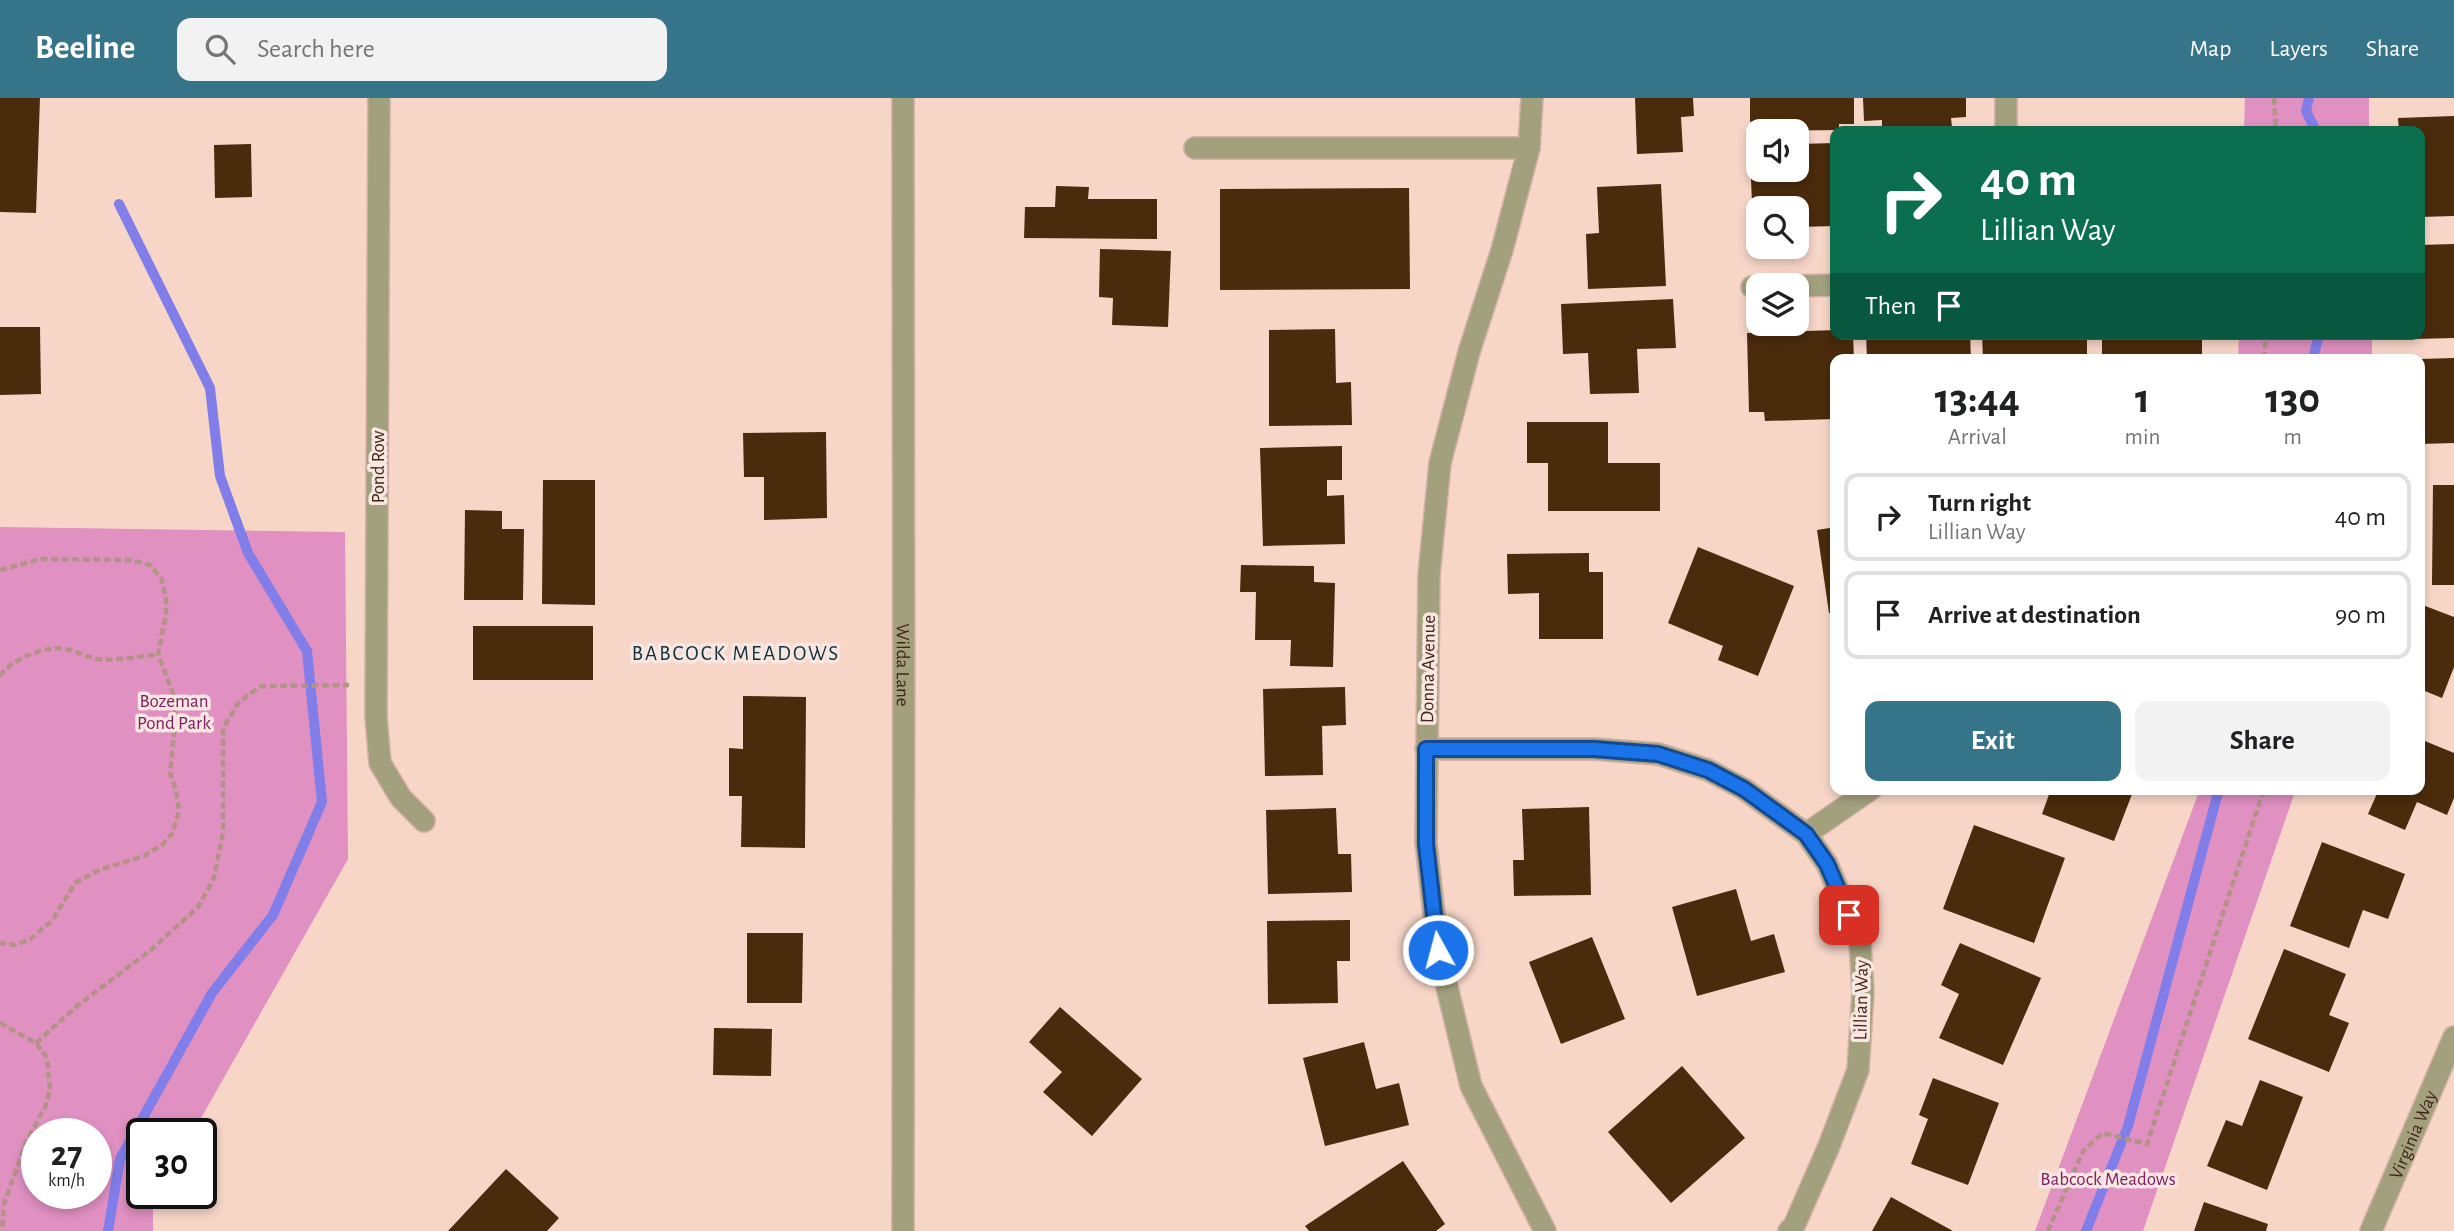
<!DOCTYPE html>
<style>
:root{--surface:#fff;--page:#f2f2f2;--text:#202124;--muted:#757577;--line:#e0e0e0;--accent:#357489}
body{margin:0;font-family:"Alegreya Sans",sans-serif;background:var(--page);color:var(--text);height:100vh;display:flex;flex-direction:column;font-size:26px;white-space:nowrap}
*{box-sizing:border-box;margin:0}
p{font-size:23px;color:var(--muted)}
.icon{flex:none;width:38px;height:38px;fill:none;stroke:currentColor;stroke-width:2;stroke-linecap:round;stroke-linejoin:round}
.map{position:relative;flex:1;overflow:hidden}
.panel{position:absolute;left:1830px;top:256px;width:595px;height:441px;display:flex;flex-direction:column;background:var(--surface);border-radius:14px;box-shadow:0 4px 10px #0003}
.panel>*{flex:none}
.hud{position:absolute;left:1830px;top:28px;width:595px;height:214px;border-radius:14px;box-shadow:0 4px 10px #0003;background:#0b6e4f;color:#fff;overflow:hidden}
.fabs{position:absolute;left:1746px;top:21px;display:grid;gap:14px}
.fabs a{display:grid;place-items:center;width:63px;height:63px;border-radius:14px;background:var(--surface);box-shadow:0 4px 10px #0003;font-size:35px}
.speed{position:absolute;left:21px;top:1020px;display:flex;gap:14px;font-size:35px;font-weight:700;text-align:center}
.speed>*{display:grid;place-content:center;width:91px;height:91px;border-radius:50%;background:var(--surface);box-shadow:0 4px 10px #0003;line-height:1}
.speed small{font-size:18px;font-weight:400}
.speed .limit{border:4px solid #111;border-radius:10px;background:#fff;color:#111}
.pin{position:absolute;display:grid;place-items:center;width:60px;height:60px;color:#fff;margin:-30px;border-radius:14px;box-shadow:0 4px 10px #0006}
.me{position:absolute;width:77px;margin:-38px;rotate:353deg;stroke-linejoin:round;filter:drop-shadow(0 0 5px #0008)}
.turn{display:flex;align-items:center;gap:24px;height:147px;padding:0 35px;font-size:32px}
.turn .icon{width:91px;height:91px;stroke-width:2.5}
.turn b{display:block;font-size:49px;line-height:60px}
.then{display:flex;align-items:center;height:66px;padding:0 35px;background:#0003;gap:14px;font-size:26px}
.eta{display:flex;justify-content:space-evenly;align-items:center;height:119px;text-align:center}
.eta b{font-size:42px;font-weight:700;line-height:49px}
.primary-button{display:flex;gap:14px;margin-top:auto;padding:14px 35px}
.primary-button a{flex:1;height:80px;border-radius:14px;background:var(--accent);color:#fff;font-size:28px;font-weight:700;line-height:80px;text-align:center}
.primary-button a+a{background:var(--page);color:var(--text)}
ul{padding:0;list-style:none}
li{display:flex;align-items:center;gap:21px;height:88px;margin:0 14px 10px;padding:0 21px;border:4px solid var(--line);border-radius:14px}
li div{flex:1}
li b{display:block;font-size:26px}
li em{font-style:normal}
header{display:flex;align-items:center;gap:42px;box-sizing:border-box;height:98px;padding:0 35px;background:var(--accent);color:#fff}
header strong{font-size:33px}
nav{display:flex;gap:38px;margin-inline-start:auto;font-size:24px}
.search{width:490px;height:63px;background:var(--page);display:flex;align-items:center;gap:18px;box-sizing:border-box;padding:0 24px;border-radius:14px;color:var(--muted);font-size:26px}
.map>svg:first-child{display:block}
.green{fill:#e090c1;fill-rule:evenodd}
.lines{fill:none;stroke-linecap:round;stroke-linejoin:round}
.stream{stroke:#817de9;stroke-width:10}
.building{fill:#4a2b0b}
.minor-casing{stroke:#d3b2a5;stroke-width:24}
.path{stroke:#b39386;stroke-width:4.5;stroke-dasharray:7 3.5;stroke-linecap:butt}
.minor{stroke:#a3a07e;stroke-width:21}
.route-casing{stroke:#114b97;stroke-width:18}
.route{stroke:#1a73e8;stroke-width:12}
.labels{text-anchor:middle;stroke-width:7;stroke-linejoin:round;paint-order:stroke}
.street-label{font-size:19px;fill:#432418;stroke:#f8e7e0}
.park-label{font-size:19px;fill:#801e63;stroke:#f8e7e0}
.neighbourhood-label{font-size:21px;letter-spacing:2px;fill:#12303a;stroke:#f8e7e0}
</style>
<header>
<strong>Beeline</strong>
<div class="search"><svg class="icon" aria-label="search" viewBox="0 0 24 24"><circle cx="10" cy="10" r="6"/><path d="M15 15l6 6"/></svg>Search here</div>
<nav><a>Map</a><a>Layers</a><a>Share</a></nav>
</header>
<div class="map">
<svg width="2454" height="1133" viewBox="0 0 2454 1133">
<rect width="100%" height="100%" fill="#f7d6c8"/>
<!-- green -->
<path class="green" d="M2245,0H2369V33H2244Z
M2239,236H2372V261H2238Z
M0,429L345,434L348,761L192,1036H142V1096H158L153,1105V1133H0ZM96,1036V1096H37V1036Z
M2200,691H2296L2143,1133H2035Z"/>
<g class="lines">
<!-- stream -->
<path class="stream" d="M2309,0L2306,13L2316,33
M2313,261L2319,236
M108,1133L120,1061L212,895L273,817L322,704L307,553L248,455L220,378L210,290L119,106
M2086,1133L2128,1028L2219,691"/>
</g>
<!-- building -->
<path class="building" d="M0,0H40L36,115L0,114Z
M1635,0H1693L1694,18L1681,19L1683,54L1637,56Z
M1750,0H1854V26H1839V32L1768,33V24H1750Z
M1863,0H1966V19L1951,20L1952,29L1882,31V22L1864,23Z
M2454,18V118L2420,119V33H2399L2398,20Z
M1836,45V128L1797,129V110H1759V129L1753,130L1750,57H1759V72H1797V46Z
M251,46L252,99L215,100L214,47Z
M1661,86L1666,188L1588,191L1586,136L1599,135L1597,89Z
M1056,88L1089,89L1088,101H1157V141L1024,140L1025,109H1055Z
M1409,90L1410,191L1220,192V91Z
M2454,146V240L2413,241V236H2420V147Z
M1100,151L1171,153L1168,229L1112,227L1113,200L1099,199Z
M1673,201L1676,250L1637,251L1639,295L1590,296L1588,255L1563,256L1561,206Z
M0,229H40L41,296L0,297Z
M1335,231L1336,285L1351,284L1352,327L1269,328V232Z
M1836,232V236H1853L1854,261H1836L1835,321L1765,323L1764,314H1749L1747,235Z
M1866,236H1970L1971,261H1867Z
M1982,236H2087V261H1983Z
M2102,236H2202V261H2102Z
M2454,260V345L2420,346V261Z
M1527,324H1608V365H1660V413H1548V365H1527Z
M826,334L827,420L764,422V379H744L743,335Z
M1342,348V382H1327V398L1344,397L1345,446L1263,448L1260,350Z
M543,382H595V507L542,506Z
M2433,387H2454V487H2432Z
M465,412L502,413V431H524L523,502H464Z
M1836,429V514L1829,515L1817,432Z
M1698,449L1794,488L1758,578L1718,562L1723,548L1668,525Z
M1589,455V474H1603V541H1539V495L1508,496L1507,456Z
M1241,467L1314,468V484L1335,485L1333,569L1290,568L1291,542H1255L1256,494H1240Z
M2420,506L2454,519V569L2442,600L2420,591Z
M473,528H593V582H473Z
M1345,589L1346,627L1322,628L1323,677L1265,678L1263,591Z
M743,598L806,599L805,750L741,749L742,698H729V650L743,651Z
M2420,641L2454,655V700L2447,717L2417,704L2405,732L2368,716L2379,691H2420Z
M2051,691H2134L2114,743L2042,716Z
M1589,709L1591,797L1514,798L1513,762H1524L1522,711Z
M1336,710L1338,756H1351L1352,794L1268,796L1266,712Z
M1974,727L2065,760L2034,845L1943,811Z
M2322,744L2405,776L2388,821L2363,812L2349,850L2290,828Z
M1736,791L1751,843L1774,836L1785,874L1697,898L1672,809Z
M1350,822V863H1337L1338,905L1268,906L1267,823Z
M747,835H803L802,905H747Z
M1592,839L1625,921L1561,946L1529,864Z
M1960,845L2041,880L2003,967L1939,940L1959,896L1941,887Z
M2284,851L2346,876L2329,917L2349,925L2329,974L2248,941Z
M1060,909L1142,981L1092,1038L1043,994L1062,974L1029,944Z
M714,930L772,931L771,978L713,977Z
M1364,944L1376,991L1399,985L1409,1027L1325,1048L1303,960Z
M1682,968L1745,1040L1671,1105L1608,1034Z
M1933,980L1999,1005L1968,1087L1911,1066L1928,1021L1919,1017Z
M2260,982L2303,999L2267,1092L2207,1068L2226,1022L2242,1028Z
M1403,1063L1445,1126L1436,1133H1309L1305,1128Z
M506,1071L559,1120L547,1133H448Z
M1891,1099L1953,1133H1872Z
M2204,1104L2268,1126L2266,1133H2194Z"/>
<g class="lines">
<defs>
<g id="minor">
<path d="M379,0L376,618L380,665L401,700L424,723"/>
<path id="s1" d="M903,0C902,378 906,755 903,1133"/>
<path d="M1532,0L1529,50L1502,152L1469,254L1440,365L1429,477L1426,745L1438,852L1471,988L1545,1133"/>
<path d="M2006,0V33"/>
<path d="M1195,50H1529"/>
<path d="M1797,188L1836,187"/>
<path d="M1752,189H1759"/>
<path d="M1426,651H1594L1658,656L1708,672L1744,691L1806,736L1827,766L1860,843L1863,894L1858,972L1829,1048L1794,1128L1789,1133"/>
<path d="M1806,736L1871,691"/>
<path id="s2" d="M2371,1133L2454,939"/>
</g>
</defs>
<!-- minor casing -->
<use href="#minor" class="minor-casing"/>
<!-- path -->
<path class="path" d="M2274,0L2276,33
M2265,261V236
M0,472L41,461L132,462L150,467L161,480L166,500V517L158,556L172,593L176,616L170,675L176,692L179,714L172,736L162,747L144,758L99,772L75,785L52,823L30,841L15,847L0,845
M0,578C12,561 45,547 65,551C76,553 86,559 97,561C117,563 138,559 158,556
M0,925L36,945L47,960L50,992L45,1009L26,1044L4,1106L2,1133
M36,945L77,908L151,852L198,809L214,780L223,735V630L239,604L261,588L349,587
M2048,1133L2083,1053L2103,1035L2147,1046L2264,691"/>
<!-- minor -->
<use href="#minor" class="minor"/>
</g>
<g class="lines">
<defs>
<path id="route" d="M1438,852L1426,746V651H1594L1658,656L1708,672L1744,691L1806,736L1827,766L1849,817"/>
</defs>
<!-- route casing -->
<use href="#route" class="route-casing"/>
<!-- route -->
<use href="#route" class="route"/>
</g>
<g class="labels">
<!-- street labels -->
<g class="street-label">
<text transform="translate(377 369) rotate(-90)" y="7">Pond Row</text>
<text dy="7" stroke="none"><textPath href="#s1" startOffset="567">Wilda Lane</textPath></text>
<text transform="translate(1427 571) rotate(-89)" y="7">Donna Avenue</text>
<text transform="translate(1860 902) rotate(-89)" y="7">Lillian Way</text>
<text dy="7" stroke="none"><textPath href="#s2" startOffset="105">Virginia Way</textPath></text>
</g>
<!-- park labels -->
<g class="park-label">
<text x="174" y="609">Bozeman<tspan x="174" dy="22">Pond Park</tspan></text>
<text x="2108" y="1087">Babcock Meadows</text>
</g>
<!-- neighbourhood labels -->
<g class="neighbourhood-label">
<text x="736" y="562">BABCOCK MEADOWS</text>
</g>
</g>
</svg>
<div class="fabs">
<a><svg class="icon" aria-label="sound" viewBox="0 0 24 24"><path d="M4 9h4l5-4v14l-5-4H4zM17 9q2 3 0 6"/></svg></a>
<a><svg class="icon" aria-label="search" viewBox="0 0 24 24"><circle cx="10" cy="10" r="6"/><path d="M15 15l6 6"/></svg></a>
<a><svg class="icon" aria-label="layers" viewBox="0 0 24 24"><path d="M12 4l9 5-9 5-9-5zM3 14l9 5 9-5"/></svg></a>
</div>
<div class="speed"><div>27<small>km/h</small></div><div class="limit">30</div></div>
<div class="pin" style="left:1849px;top:817px;background:#d93025"><svg class="icon" aria-label="arrive" viewBox="0 0 24 24"><path d="M6 21V4h12l-3 4 3 4H6"/></svg></div>
<svg class="me" style="left:1438px;top:852px" viewBox="-20 -20 40 40"><circle r="17" fill="#1a73e8" stroke="#fff" stroke-width="3"/><path d="M0-11L8 9 0 5-8 9z" fill="#fff"/></svg>
<div class="hud">
<div class="turn"><svg class="icon" aria-label="right" viewBox="0 0 24 24"><path d="M7 20v-9h11M14 6l5 5-5 5"/></svg><div><b>40 m</b>Lillian Way</div></div>
<div class="then">Then<svg class="icon" aria-label="arrive" viewBox="0 0 24 24"><path d="M6 21V4h12l-3 4 3 4H6"/></svg></div>
</div>
<section class="panel">
<div class="eta">
<div><b>13:44</b><p>Arrival</p></div>
<div><b>1</b><p>min</p></div>
<div><b>130</b><p>m</p></div>
</div>
<ul>
<li><svg class="icon" aria-label="right" viewBox="0 0 24 24"><path d="M7 20v-9h11M14 6l5 5-5 5"/></svg><div><b>Turn right</b><p>Lillian Way</p></div><em>40 m</em></li>
<li><svg class="icon" aria-label="arrive" viewBox="0 0 24 24"><path d="M6 21V4h12l-3 4 3 4H6"/></svg><div><b>Arrive at destination</b></div><em>90 m</em></li>
</ul>
<div class="primary-button"><a>Exit</a><a>Share</a></div>
</section>
</div>
